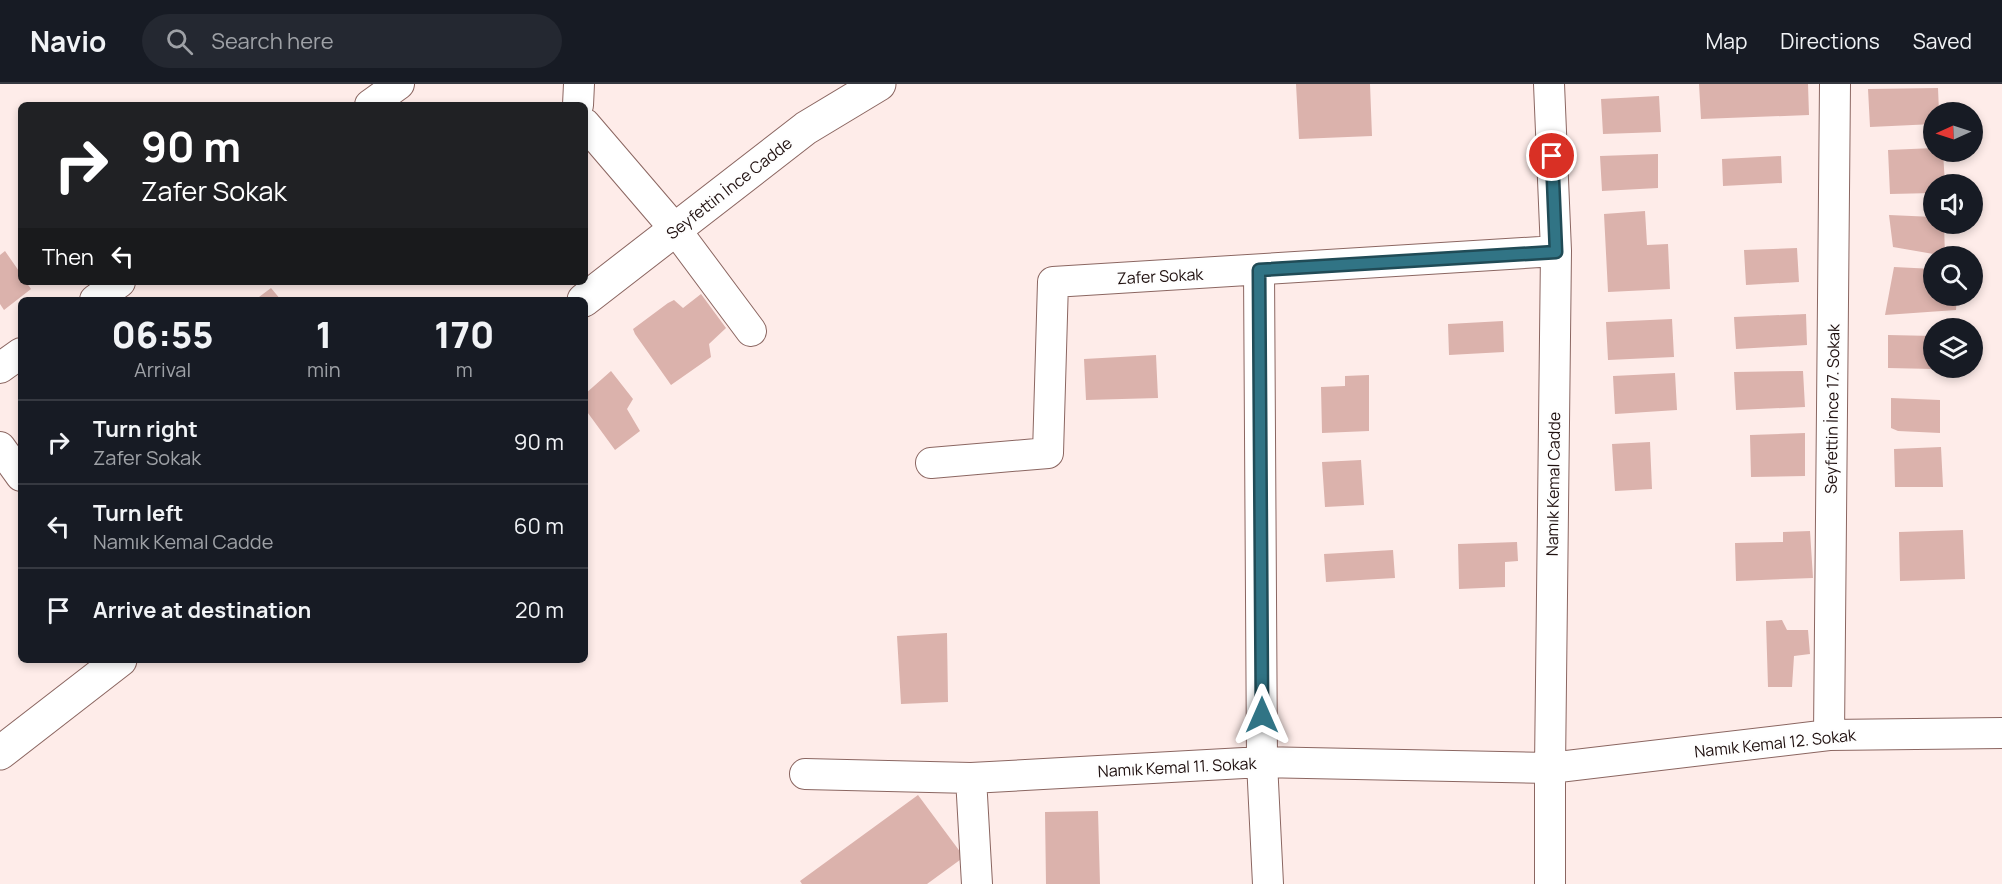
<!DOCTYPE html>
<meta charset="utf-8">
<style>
:root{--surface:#171b24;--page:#242831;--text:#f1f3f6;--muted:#9ea1a6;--line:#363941}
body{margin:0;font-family:Manrope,sans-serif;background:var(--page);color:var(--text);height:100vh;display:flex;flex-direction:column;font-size:22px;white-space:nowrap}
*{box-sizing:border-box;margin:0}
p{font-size:20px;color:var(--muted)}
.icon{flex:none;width:33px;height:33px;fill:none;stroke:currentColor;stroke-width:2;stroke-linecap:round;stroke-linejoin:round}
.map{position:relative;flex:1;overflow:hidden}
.panel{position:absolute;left:18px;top:213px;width:570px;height:366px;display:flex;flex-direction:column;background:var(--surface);border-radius:9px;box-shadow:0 3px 9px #0003}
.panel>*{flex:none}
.hud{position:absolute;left:18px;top:18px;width:570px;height:183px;border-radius:9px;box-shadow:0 3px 9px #0003;background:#202124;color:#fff;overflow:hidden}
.needle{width:39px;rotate:267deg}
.fabs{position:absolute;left:1923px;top:18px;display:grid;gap:12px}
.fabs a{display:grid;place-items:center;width:60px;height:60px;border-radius:50%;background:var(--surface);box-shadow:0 3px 9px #0003;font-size:30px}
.pin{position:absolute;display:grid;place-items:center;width:51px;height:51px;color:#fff;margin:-26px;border:3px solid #fff;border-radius:50%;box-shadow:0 2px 6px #0007}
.me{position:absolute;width:66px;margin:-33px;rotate:0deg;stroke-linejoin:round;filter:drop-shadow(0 0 4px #0008)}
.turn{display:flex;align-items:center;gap:21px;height:126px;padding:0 24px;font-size:27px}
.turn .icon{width:78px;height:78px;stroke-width:2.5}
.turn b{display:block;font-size:42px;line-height:51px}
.then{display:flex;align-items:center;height:57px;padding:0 24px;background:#0003;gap:12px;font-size:22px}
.eta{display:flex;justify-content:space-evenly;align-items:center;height:102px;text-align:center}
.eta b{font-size:36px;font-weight:800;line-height:42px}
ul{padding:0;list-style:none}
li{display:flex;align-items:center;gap:18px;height:84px;padding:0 24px;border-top:2px solid var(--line)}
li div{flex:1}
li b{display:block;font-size:22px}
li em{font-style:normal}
header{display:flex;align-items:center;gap:36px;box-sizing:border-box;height:84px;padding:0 30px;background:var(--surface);border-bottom:2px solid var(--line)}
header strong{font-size:28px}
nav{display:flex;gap:33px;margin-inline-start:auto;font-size:21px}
.search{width:420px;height:54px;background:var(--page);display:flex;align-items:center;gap:15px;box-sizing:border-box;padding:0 21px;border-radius:33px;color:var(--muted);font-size:22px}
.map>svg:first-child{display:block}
.building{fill:#dbb2ac}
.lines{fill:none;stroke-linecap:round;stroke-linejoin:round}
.minor-casing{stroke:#8b6661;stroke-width:32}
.secondary-casing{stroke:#8b6661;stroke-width:35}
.minor{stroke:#fff;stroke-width:30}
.secondary{stroke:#fff;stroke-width:33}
.route-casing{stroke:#204b56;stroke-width:15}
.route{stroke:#317485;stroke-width:10}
.labels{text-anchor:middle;stroke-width:4.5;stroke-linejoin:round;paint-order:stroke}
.street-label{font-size:16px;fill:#201110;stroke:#fefefe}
</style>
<header>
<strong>Navio</strong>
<div class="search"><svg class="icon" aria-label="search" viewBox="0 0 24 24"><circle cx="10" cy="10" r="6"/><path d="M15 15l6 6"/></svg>Search here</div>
<nav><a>Map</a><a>Directions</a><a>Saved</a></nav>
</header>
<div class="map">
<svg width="2002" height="800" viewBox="0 0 2002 800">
<rect width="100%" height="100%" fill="#feece9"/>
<!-- building -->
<path class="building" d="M1296,0H1370L1372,52L1299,55Z
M1699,0H1808L1809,31L1701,35Z
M1938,4L1939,28H1934V40L1870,43L1868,5Z
M1659,12L1661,48L1603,50L1601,15Z
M1934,64V68H1943L1945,100H1934V109L1890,110L1888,66Z
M1658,70V104L1602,107L1600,72Z
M1781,72L1782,99L1723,102L1722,75Z
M1645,127L1647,161L1668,160L1670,205L1608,208L1604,130Z
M1889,131L1934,133V140H1944L1945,172L1893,163Z
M1797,164L1799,198L1746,201L1744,166Z
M5,167L21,190V198H26L31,205L4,226L0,220V171Z
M1894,183L1934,185V212H1957L1956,226L1885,231Z
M271,204L281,216H255Z
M701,210L726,244L709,260L711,273L671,301L635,250L633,245L668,219L674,216L683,224Z
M1806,230L1807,261L1736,265L1734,233Z
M1672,235L1674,273L1608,276L1606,238Z
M1503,237L1504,268L1449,271L1448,240Z
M1888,251L1934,252V285L1888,284Z
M1156,271L1158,314L1086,316L1084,275Z
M611,287L633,315L627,325L640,347L615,366L585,325V310Z
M1803,287L1805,323L1736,326L1734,288Z
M1675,289L1677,326L1615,330L1613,292Z
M1369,291V347L1322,349L1321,303L1345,302V292Z
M1891,314L1940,316V349L1898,347L1891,344Z
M1805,349V392L1751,393L1750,351Z
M1650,358L1652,405L1615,407L1612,360Z
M1941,363L1943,403H1895L1894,365Z
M1361,376L1364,421L1325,423L1322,378Z
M1963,446L1965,495L1900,497L1899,448Z
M1810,447L1813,494L1736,497L1735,459L1783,458V448Z
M1517,458L1518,477L1505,478V503L1459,505L1458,460Z
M1393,466L1395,494L1326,498L1324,470Z
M1782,536L1787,546H1808L1810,570L1794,572L1792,603H1768L1766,537Z
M947,549L948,618L901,620L897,552Z
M918,711L964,773L927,800H802L800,797Z
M1098,727L1100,800H1046L1045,728Z"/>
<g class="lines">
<defs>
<path id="minor" d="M1549,0L1556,167L1550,684V800
M370,21L399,0
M578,21L579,0
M585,40L675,145L751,247
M1259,186L1262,678L1268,800
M95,216L120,198
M0,284L21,269
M0,363L21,392
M931,379L1048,369L1053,198L1556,167
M1829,651L1835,0
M805,690L971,694L1262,678L1550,684L1829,651L2002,649
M971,694L977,800"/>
<path id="secondary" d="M584,216L806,44L879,0
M0,669L120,576"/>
</defs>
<!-- minor casing -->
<use href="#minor" class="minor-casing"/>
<!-- secondary casing -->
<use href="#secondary" class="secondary-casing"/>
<!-- minor -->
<use href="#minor" class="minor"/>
<!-- secondary -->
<use href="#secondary" class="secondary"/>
</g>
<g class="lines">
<defs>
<path id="route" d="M1262,631L1259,186L1556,168L1552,72"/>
</defs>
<!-- route casing -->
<use href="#route" class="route-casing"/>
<!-- route -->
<use href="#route" class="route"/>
</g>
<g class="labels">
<!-- street labels -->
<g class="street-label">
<text transform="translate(729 104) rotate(-38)" y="6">Seyfettin İnce Cadde</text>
<text transform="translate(1160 192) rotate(-3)" y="6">Zafer Sokak</text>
<text transform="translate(1832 325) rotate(-89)" y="6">Seyfettin İnce 17. Sokak</text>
<text transform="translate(1553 400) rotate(-89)" y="6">Namık Kemal Cadde</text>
<text transform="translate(1775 659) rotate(-6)" y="6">Namık Kemal 12. Sokak</text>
<text transform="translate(1177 683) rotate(-3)" y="6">Namık Kemal 11. Sokak</text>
</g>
</g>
</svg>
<div class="fabs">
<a><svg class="needle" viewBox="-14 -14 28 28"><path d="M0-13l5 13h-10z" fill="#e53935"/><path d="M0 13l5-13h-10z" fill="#9ea1a6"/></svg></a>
<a><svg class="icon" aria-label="sound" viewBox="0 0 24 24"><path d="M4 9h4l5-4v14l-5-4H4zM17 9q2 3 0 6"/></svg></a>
<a><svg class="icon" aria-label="search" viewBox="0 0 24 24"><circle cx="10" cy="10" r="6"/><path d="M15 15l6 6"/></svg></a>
<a><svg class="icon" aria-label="layers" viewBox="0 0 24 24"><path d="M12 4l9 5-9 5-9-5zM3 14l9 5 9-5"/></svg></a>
</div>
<div class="pin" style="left:1552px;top:72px;background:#d93025"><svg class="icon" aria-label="arrive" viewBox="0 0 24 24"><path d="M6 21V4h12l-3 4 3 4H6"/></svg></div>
<svg class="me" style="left:1262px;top:631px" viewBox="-20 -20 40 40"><path d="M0-17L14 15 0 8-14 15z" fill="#317485" stroke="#fff" stroke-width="4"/></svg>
<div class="hud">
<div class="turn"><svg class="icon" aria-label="right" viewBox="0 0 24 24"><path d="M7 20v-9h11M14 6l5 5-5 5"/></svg><div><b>90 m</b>Zafer Sokak</div></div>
<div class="then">Then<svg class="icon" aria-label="left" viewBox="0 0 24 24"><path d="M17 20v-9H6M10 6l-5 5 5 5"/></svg></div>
</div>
<section class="panel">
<div class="eta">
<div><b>06:55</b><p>Arrival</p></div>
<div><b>1</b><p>min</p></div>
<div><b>170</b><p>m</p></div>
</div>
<ul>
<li><svg class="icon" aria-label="right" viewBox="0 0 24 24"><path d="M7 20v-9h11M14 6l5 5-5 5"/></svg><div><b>Turn right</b><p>Zafer Sokak</p></div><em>90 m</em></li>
<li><svg class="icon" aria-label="left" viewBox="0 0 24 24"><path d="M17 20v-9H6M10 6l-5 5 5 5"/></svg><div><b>Turn left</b><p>Namık Kemal Cadde</p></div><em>60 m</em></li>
<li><svg class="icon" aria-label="arrive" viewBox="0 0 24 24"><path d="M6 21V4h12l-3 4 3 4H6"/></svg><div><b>Arrive at destination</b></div><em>20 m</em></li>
</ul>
</section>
</div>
